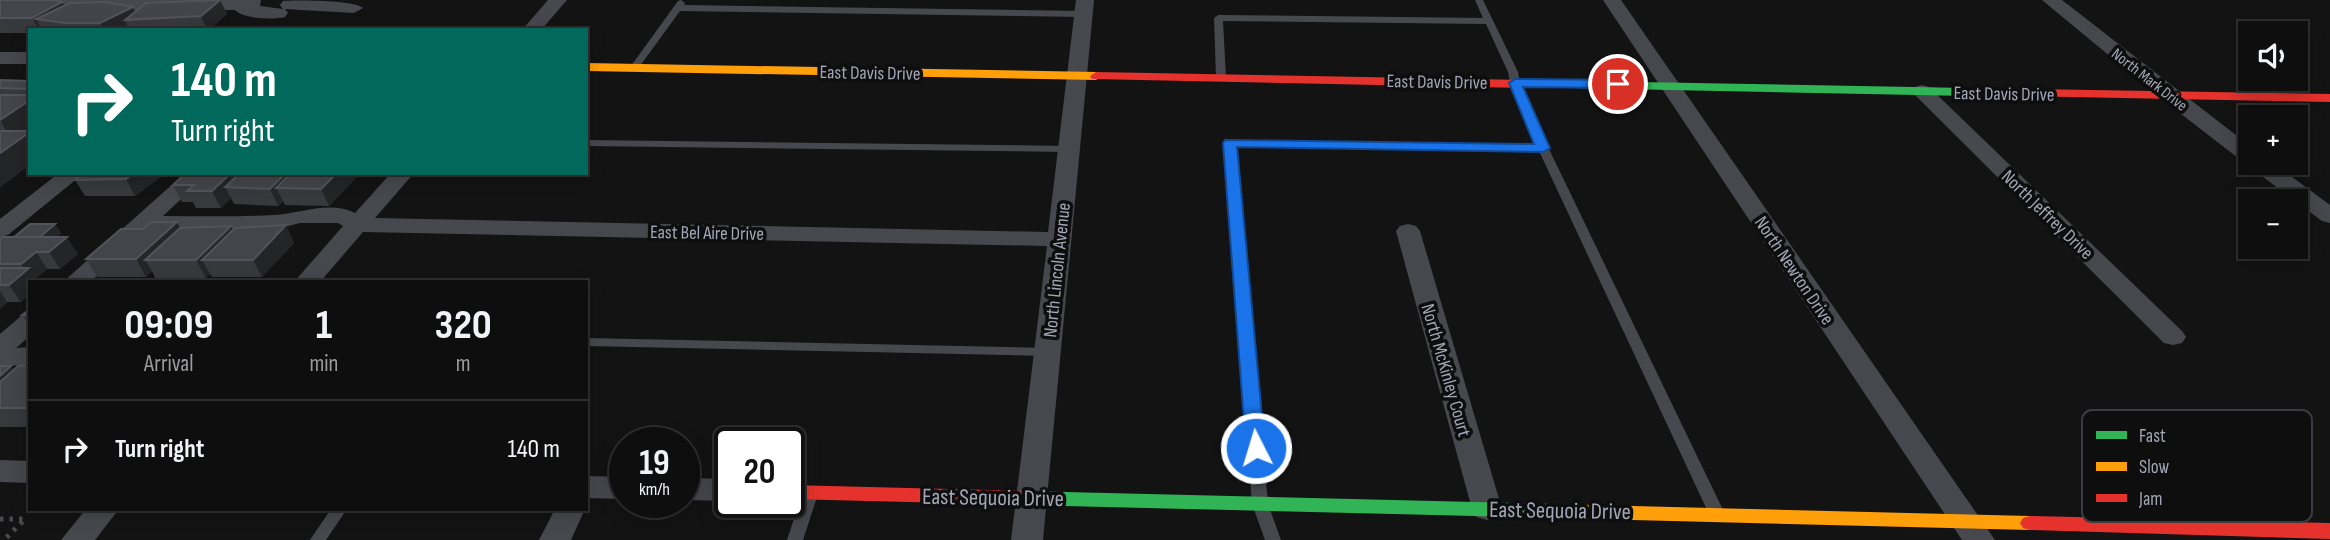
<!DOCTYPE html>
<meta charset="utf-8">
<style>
:root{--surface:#0e0e0f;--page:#1c1c1d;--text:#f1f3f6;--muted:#9b9c9e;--line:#2e2e2f}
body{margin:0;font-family:"Sofia Sans Condensed",sans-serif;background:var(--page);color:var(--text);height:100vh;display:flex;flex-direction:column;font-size:26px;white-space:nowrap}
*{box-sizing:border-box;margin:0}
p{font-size:23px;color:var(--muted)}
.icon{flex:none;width:38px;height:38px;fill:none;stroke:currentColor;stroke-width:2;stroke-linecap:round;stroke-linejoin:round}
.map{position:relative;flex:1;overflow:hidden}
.panel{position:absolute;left:28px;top:280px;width:560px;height:231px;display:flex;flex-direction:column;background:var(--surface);border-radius:0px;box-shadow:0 4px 18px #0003,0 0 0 2px var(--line)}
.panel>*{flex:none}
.guide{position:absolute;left:28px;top:28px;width:560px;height:147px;border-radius:0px;box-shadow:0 4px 18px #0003,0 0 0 2px var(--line);background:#00695c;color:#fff;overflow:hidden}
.buttons{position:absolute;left:2238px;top:21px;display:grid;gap:14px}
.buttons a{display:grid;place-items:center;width:70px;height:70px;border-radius:0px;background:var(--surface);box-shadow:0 4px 18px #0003,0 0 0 2px var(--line);font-size:35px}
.speed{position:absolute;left:609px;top:427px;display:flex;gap:14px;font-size:35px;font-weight:700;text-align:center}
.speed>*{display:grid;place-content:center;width:91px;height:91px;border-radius:50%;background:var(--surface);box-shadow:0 4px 18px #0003,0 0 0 2px var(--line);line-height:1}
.speed small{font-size:18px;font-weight:400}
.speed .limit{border:4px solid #111;border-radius:10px;background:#fff;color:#111}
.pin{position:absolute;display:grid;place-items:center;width:60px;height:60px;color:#fff;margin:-30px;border:4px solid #fff;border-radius:50%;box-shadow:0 2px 7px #0007}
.me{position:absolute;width:77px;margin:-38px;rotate:355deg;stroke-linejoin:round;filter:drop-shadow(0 0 5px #0008)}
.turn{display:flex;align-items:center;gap:24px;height:147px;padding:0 28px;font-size:32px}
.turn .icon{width:91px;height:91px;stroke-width:2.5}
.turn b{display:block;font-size:49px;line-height:60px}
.eta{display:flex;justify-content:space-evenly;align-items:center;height:119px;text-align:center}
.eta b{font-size:42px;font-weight:700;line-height:49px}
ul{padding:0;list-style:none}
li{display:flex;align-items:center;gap:21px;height:98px;padding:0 28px;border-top:2px solid var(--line)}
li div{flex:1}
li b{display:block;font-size:26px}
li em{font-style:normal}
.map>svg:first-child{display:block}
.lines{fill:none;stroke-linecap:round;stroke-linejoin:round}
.path{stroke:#49494e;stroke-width:5;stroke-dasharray:3.5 6;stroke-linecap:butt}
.lane{fill:#47484d;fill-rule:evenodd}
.street{fill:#47484d;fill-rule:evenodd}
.fast{fill:#30b455;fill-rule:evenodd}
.slow{fill:#ff9f0a;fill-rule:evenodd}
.jam{fill:#e5322d;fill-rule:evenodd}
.wall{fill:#38393d}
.shaded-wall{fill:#242527}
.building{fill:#44454a;stroke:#52545b;stroke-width:2}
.route{fill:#1a73e8;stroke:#114b97;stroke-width:2}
.labels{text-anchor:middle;stroke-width:7;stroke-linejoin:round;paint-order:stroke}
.far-street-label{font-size:16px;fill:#a3a6b6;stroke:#0e0e0f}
.street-label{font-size:19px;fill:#a3a6b6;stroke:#0e0e0f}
.near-street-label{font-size:23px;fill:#a3a6b6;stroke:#0e0e0f}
.key{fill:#0e0e0f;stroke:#3b3c41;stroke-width:2}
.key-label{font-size:19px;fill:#a3a6b6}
</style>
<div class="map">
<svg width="2330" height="540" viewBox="0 0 2330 540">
<rect width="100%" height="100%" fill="#131314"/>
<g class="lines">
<!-- path -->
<path class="path" d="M0,519H25L4,540"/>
<!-- lane -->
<path class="lane" d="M681,0L685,3L684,5L1084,11L1088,14L1084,17L680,11L637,70H631V66L678,1Z
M1475,0H1483L1518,72L1522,93L1725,514L1722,518L1717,520L1712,518L1709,514L1539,151L1236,146L1268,504L1281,540H1265L1252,504L1225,143L1230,140L1536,145L1512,93L1508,72L1486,24L1223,21L1226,77L1221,80L1216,77L1214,18L1218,15L1483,18Z
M586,140L1069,146L1074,149L1069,152L586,146Z
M586,338L1048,348L1055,352L1048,356L586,346Z
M810,488L815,490L818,494L803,540H787L802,494L805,490Z
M331,509H347L326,540H310Z"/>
<!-- street -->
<path class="street" d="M56,0H261L260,6L283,9L280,5L283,1C296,0 354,0 363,8L354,13L285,9L288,13L285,17C273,20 243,19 235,10L111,11L59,4Z
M548,0H567L541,30H522Z
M1076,0H1094L1043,540H1011L1047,246L363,232L320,282H294L343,226L338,223H300L277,229L148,230L90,282H63L185,173H209L163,216C200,216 237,217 274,215C299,214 330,200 355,213L391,173H414L375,218L1048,232Z
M1603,0H1621L1995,540H1962Z
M2042,0H2062L2250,146V163H2273L2330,205V223L2322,221L2251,168L2249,162L2242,161L2163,100Z
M0,52H30V64H0Z
M1922,85L1929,87L2182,331L2186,337L2182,343L2173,345L2164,343L1915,95L1912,91L1915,87Z
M59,173H84L8,235L0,237V219Z
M1408,224L1416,226L1420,231L1502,509L1498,517L1487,520L1476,517L1472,509L1396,231L1400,226Z
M30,314V336L16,348L30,347V365L0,366V334L21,316Z
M0,460L30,461V483L0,482Z
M586,476L625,477V499L586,498Z
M684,478L730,479V501L684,500Z
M86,509H119L95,540H61Z
M555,509H585L571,540H539Z"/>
<!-- fast -->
<path class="fast" d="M1525,80L1967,88L1973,92L1967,96L1521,87L1519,84Z
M1024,491L1554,504L1561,506L1564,511L1561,516L1554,518L1024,505L1017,503L1014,498L1017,493Z"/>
<!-- slow -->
<path class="slow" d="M586,63L1096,72L1102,76L1096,80L586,71Z
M1554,504L2030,516L2037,518L2040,523L2037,528L2030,530L1554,518L1547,516L1544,511L1547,506Z"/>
<!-- jam -->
<path class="jam" d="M1096,72L1525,80L1531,84L1525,88L1092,79L1090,76Z
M1967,88L2330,94V102L1962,95V89Z
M789,485L1024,491L1031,493L1034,498L1031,503L1024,505L789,499Z
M2030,516L2330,523V539L2030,530L2023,528L2020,523L2023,518Z"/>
</g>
<!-- wall -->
<path class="wall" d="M0,0L135,12L220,0L227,14L209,30H129L128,27L123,30H30V33H0Z
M0,80L30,81V165L0,187Z
M83,173H166L135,196H85L75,180Z
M357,177L329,206L285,205L283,201L278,206L234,204L231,198L221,208H196L193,202H182L173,185Z
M177,222L180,228L233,230L286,225L294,243L262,277H212L210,274L206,278H155L152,271L146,277H97L86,259L143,229Z
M55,224L61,233L57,237L78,254L60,269H47L35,279L37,282H30L21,302H7L0,309V239L14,237Z
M30,309V326L22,315Z
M30,365V427H0V408L13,370Z"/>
<!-- shaded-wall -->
<path class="shaded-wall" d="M220,0L227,14L209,30H207L201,16Z
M62,2L70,16L36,19L42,30H39L32,18Z
M133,7L139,19L125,20L128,27L123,30H103L100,23Z
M30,100V131L13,143L0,120Z
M30,132V165L0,187V153Z
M134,173H166L135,196L126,179Z
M231,173H254L225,187L231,198L221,208L212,191Z
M286,173H306L276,188L283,201L278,206L270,189Z
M337,173H355L357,177L329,206L321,189Z
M177,222L186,239L145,260L152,271L146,277L136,259Z
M55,224L61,233L43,248L38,239Z
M286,225L294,243L262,277L253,260Z
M231,226L240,243L202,260L210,274L206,278L196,260Z
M67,237L78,254L60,269L49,252Z
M36,252L47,269L35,279L37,282H30V295L21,302L9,285L25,271L21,264Z
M0,291L7,302L0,309Z
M11,366L23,384L0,406V376Z"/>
<!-- building -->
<path class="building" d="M0,0H54L62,2L32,18H0Z
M220,0L201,16L125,20L146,3Z
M106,2L133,7L100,23H65L36,19L70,3Z
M0,80L30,81V89L0,88Z
M0,95H30V100L0,120Z
M0,131H30V132L0,153Z
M83,173H134L126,179L75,180Z
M186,173H231L212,191H187L194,185H173Z
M240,173H286L270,189L225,187Z
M291,173H337L321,189L276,188Z
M151,222H177L136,259H86L121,229H143Z
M30,224H55L40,237H14Z
M286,225L253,260H202L235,228Z
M231,226L196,260H145L180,228Z
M2,237H67L49,252H36L21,264H0V239Z
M0,268H29L9,285H0Z
M181,280H233L231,282H180Z
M62,281H113L112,282H61Z
M121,281H172L171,282H120Z
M30,309V315H22Z
M30,365V408H0V382L18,366Z
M0,366H11L0,376Z"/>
<!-- route -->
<path class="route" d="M1515,79L1618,80L1625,84L1618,88L1523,87L1550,148L1543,152L1237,147L1265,448L1262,453H1249L1246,448L1223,143L1225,140L1534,144L1509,83Z"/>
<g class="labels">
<!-- far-street labels -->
<g class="far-street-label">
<text transform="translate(2150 79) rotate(38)" y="6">North Mark Drive</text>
</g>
<!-- street labels -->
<g class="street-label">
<text transform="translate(870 72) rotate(1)" y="7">East Davis Drive</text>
<text transform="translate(1437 81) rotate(1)" y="7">East Davis Drive</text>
<text transform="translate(2004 93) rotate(1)" y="7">East Davis Drive</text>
<text transform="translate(2048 214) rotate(44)" y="7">North Jeffrey Drive</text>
<text transform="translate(707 232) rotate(1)" y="7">East Bel Aire Drive</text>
<text transform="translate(1056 270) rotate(-84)" y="7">North Lincoln Avenue</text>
<text transform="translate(1795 270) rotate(56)" y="7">North Newton Drive</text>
<text transform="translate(1447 370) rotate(74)" y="7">North McKinley Court</text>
</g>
<!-- near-street labels -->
<g class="near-street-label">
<text transform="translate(993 497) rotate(1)" y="8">East Sequoia Drive</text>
<text transform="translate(1560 510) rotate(1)" y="8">East Sequoia Drive</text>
</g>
</g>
<!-- legend -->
<rect x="2082" y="410" width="230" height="112" rx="10" class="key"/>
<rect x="2096" y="431" width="31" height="8" fill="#30b455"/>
<rect x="2096" y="462" width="31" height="9" fill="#ff9f0a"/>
<rect x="2096" y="494" width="31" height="8" fill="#e5322d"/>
<g class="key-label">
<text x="2139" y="442">Fast</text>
<text x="2139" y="473">Slow</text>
<text x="2139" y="505">Jam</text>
</g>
</svg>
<div class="buttons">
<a><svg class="icon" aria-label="sound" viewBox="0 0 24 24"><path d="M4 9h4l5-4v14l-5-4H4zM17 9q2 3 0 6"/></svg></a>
<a>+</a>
<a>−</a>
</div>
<div class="speed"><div>19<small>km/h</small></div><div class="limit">20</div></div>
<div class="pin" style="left:1618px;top:84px;background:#d93025"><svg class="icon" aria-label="arrive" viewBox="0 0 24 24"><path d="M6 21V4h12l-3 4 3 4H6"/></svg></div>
<svg class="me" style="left:1256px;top:448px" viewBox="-20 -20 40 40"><circle r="17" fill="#1a73e8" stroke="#fff" stroke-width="3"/><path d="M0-11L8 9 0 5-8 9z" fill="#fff"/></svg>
<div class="guide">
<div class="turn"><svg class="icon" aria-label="right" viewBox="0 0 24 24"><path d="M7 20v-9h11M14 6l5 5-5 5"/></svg><div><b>140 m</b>Turn right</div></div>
</div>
<section class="panel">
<div class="eta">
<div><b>09:09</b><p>Arrival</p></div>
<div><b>1</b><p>min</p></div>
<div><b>320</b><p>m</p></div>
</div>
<ul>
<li><svg class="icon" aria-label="right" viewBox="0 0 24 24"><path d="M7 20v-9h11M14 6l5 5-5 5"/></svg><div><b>Turn right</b></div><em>140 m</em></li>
</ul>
</section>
</div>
